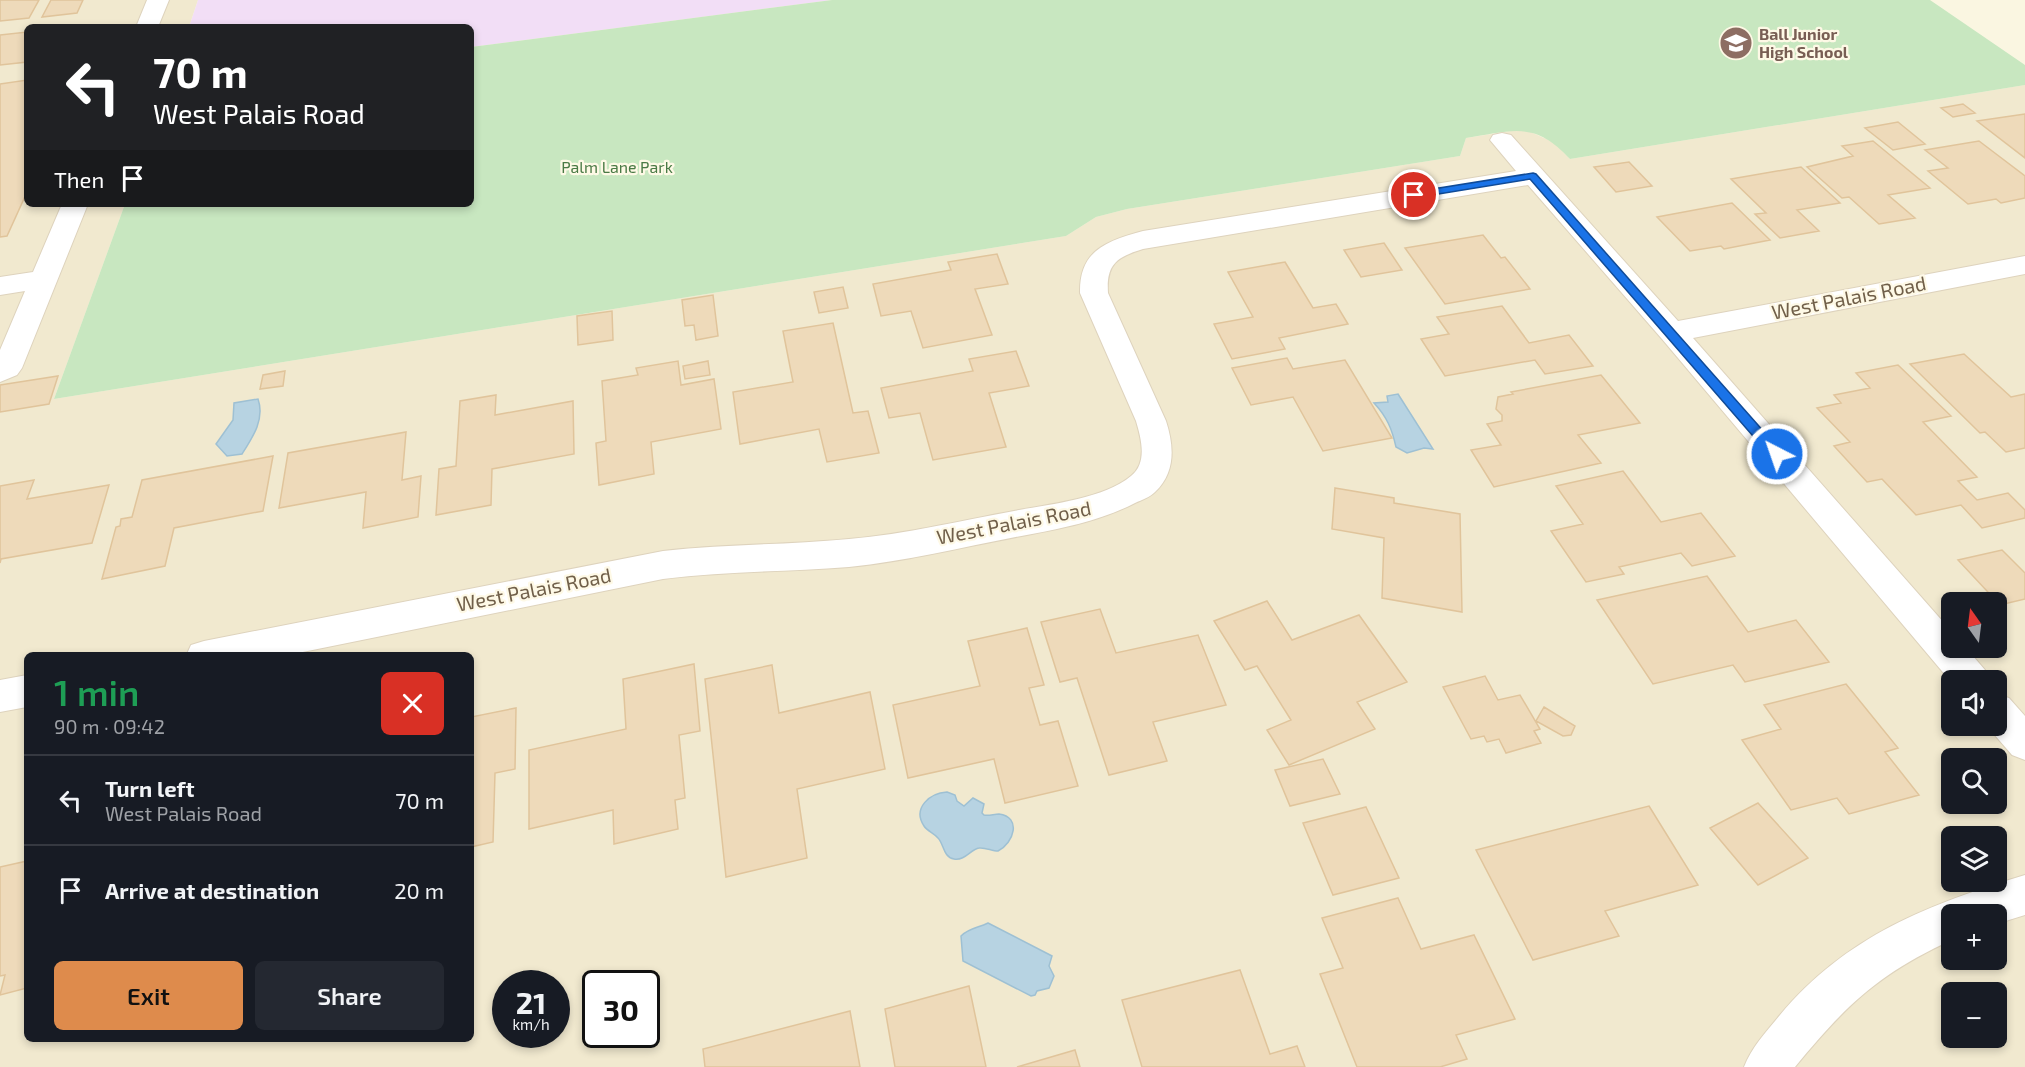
<!DOCTYPE html>
<meta charset="utf-8">
<style>
:root{--surface:#171b24;--page:#242831;--text:#f1f3f6;--muted:#9ea1a6;--line:#363941;--accent:#de8b4c}
body{margin:0;font-family:"Exo 2",sans-serif;background:var(--page);color:var(--text);height:100vh;display:flex;flex-direction:column;font-size:22px;white-space:nowrap}
*{box-sizing:border-box;margin:0}
p{font-size:20px;color:var(--muted)}
.icon{flex:none;width:33px;height:33px;fill:none;stroke:currentColor;stroke-width:2;stroke-linecap:round;stroke-linejoin:round}
.map{position:relative;flex:1;overflow:hidden}
.panel{position:absolute;left:24px;top:652px;width:450px;height:390px;display:flex;flex-direction:column;background:var(--surface);border-radius:9px;box-shadow:0 3px 9px #0003}
.panel>*{flex:none}
.top-card{position:absolute;left:24px;top:24px;width:450px;height:183px;border-radius:9px;box-shadow:0 3px 9px #0003;background:#202124;color:#fff;overflow:hidden}
.needle{width:39px;rotate:346deg}
.tools{position:absolute;left:1941px;top:592px;display:grid;gap:12px}
.tools a{display:grid;place-items:center;width:66px;height:66px;border-radius:9px;background:var(--surface);box-shadow:0 3px 9px #0003;font-size:30px}
.speed{position:absolute;left:492px;top:970px;display:flex;gap:12px;font-size:30px;font-weight:700;text-align:center}
.speed>*{display:grid;place-content:center;width:78px;height:78px;border-radius:50%;background:var(--surface);box-shadow:0 3px 9px #0003;line-height:1}
.speed small{font-size:15px;font-weight:400}
.speed .limit{border:3px solid #111;border-radius:9px;background:#fff;color:#111}
.pin{position:absolute;display:grid;place-items:center;width:51px;height:51px;color:#fff;margin:-26px;border:3px solid #fff;border-radius:50%;box-shadow:0 2px 6px #0007}
.me{position:absolute;width:66px;margin:-33px;rotate:319deg;stroke-linejoin:round;filter:drop-shadow(0 0 4px #0008)}
.turn{display:flex;align-items:center;gap:21px;height:126px;padding:0 30px;font-size:27px}
.turn .icon{width:78px;height:78px;stroke-width:2.5}
.turn b{display:block;font-size:42px;line-height:51px}
.then{display:flex;align-items:center;height:57px;padding:0 30px;background:#0003;gap:12px;font-size:22px}
.round{display:grid;place-items:center;flex:none;width:63px;height:63px;border-radius:9px;background:var(--page)}
.overview{display:flex;align-items:center;justify-content:space-between;height:102px;padding:0 30px}
h1{font-size:36px;font-weight:600;line-height:45px;color:#1e9e55}
.button{display:flex;gap:12px;margin-top:auto;padding:12px 30px}
.button a{flex:1;height:69px;border-radius:9px;background:var(--accent);color:#111;font-size:24px;font-weight:600;line-height:69px;text-align:center}
.button a+a{background:var(--page);color:var(--text)}
ul{padding:0;list-style:none}
li{display:flex;align-items:center;gap:18px;height:90px;padding:0 30px;border-top:2px solid var(--line)}
li div{flex:1}
li b{display:block;font-size:22px}
li em{font-style:normal}
.map>svg:first-child{display:block}
.residential{fill:#f1e9cf;fill-rule:evenodd}
.education{fill:#f2def6}
.green{fill:#c8e7c0}
.water{fill:#b7d3e2;stroke:#9ec0d3;stroke-width:1.5}
.building{fill:#eedaba;stroke:#e0c49b;stroke-width:1.5}
.lines{fill:none;stroke-linecap:round;stroke-linejoin:round}
.minor-casing{stroke:#ded3bd;stroke-width:2}
.minor{fill:#fff;fill-rule:evenodd}
.route{fill:#1a73e8;stroke:#114b97;stroke-width:1.5}
.labels{text-anchor:middle;stroke-width:4.5;stroke-linejoin:round;paint-order:stroke}
.far-education-label{font-size:16px;font-weight:bold;fill:#785e54;stroke:#fef9e6;text-anchor:start}
.far-park-label{font-size:16px;fill:#4a7a45;stroke:#fef9e6}
.street-label{font-size:20px;fill:#705f49;stroke:#fef9e6}
</style>
<div class="map">
<svg width="2025" height="1067" viewBox="0 0 2025 1067">
<rect width="100%" height="100%" fill="#faf6e1"/>
<!-- residential -->
<path class="residential" d="M0,0H198L189,27H27V204H125L54,399L1066,236L1096,217L1127,209L1460,156L1466,138L1524,129L1555,143L1570,159L2025,85V1067H0ZM1952,603H1996V648H1952ZM27,656H471V1040H27ZM1952,681H1996V726H1952ZM1952,759H1996V804H1952ZM1952,837H1996V882H1952ZM1952,915H1996V960H1952ZM506,984H556V1035H506ZM596,984H646V1035H596ZM1952,993H1996V1038H1952Z"/>
<!-- education -->
<path class="education" d="M198,0H832L471,47V27H189Z"/>
<!-- green -->
<path class="green" d="M832,0H1930L2025,65V85L1570,159C1534,120 1513,131 1466,138L1460,156L1127,209L1096,217L1066,236L54,399L125,204H471V47Z"/>
<!-- water -->
<path class="water" d="M1398,394L1433,449L1424,448L1407,453L1396,447C1392,429 1387,417 1374,403L1388,402L1387,396Z
M258,399C265,419 253,437 242,454L227,456L216,444L233,420L234,403Z
M947,792L955,795L957,801L964,806L973,798L984,804L982,813L984,815C989,816 994,814 999,814C1022,817 1014,843 998,851C992,851 985,847 979,848C971,849 965,861 954,859C943,857 944,844 938,838C934,833 927,831 924,826C912,808 930,793 947,792Z
M988,923L1052,956L1049,966L1054,976L1049,988L1037,991L1035,995L1031,996L963,961L961,936C969,928 978,928 988,923Z"/>
<!-- building -->
<path class="building" d="M0,0H39L29,18L0,21Z
M51,0H83L77,13L42,17Z
M27,32V62L0,65V35Z
M27,80V192L7,236L0,237V84Z
M1963,104L1975,113L1953,117L1941,108Z
M2025,114V158L1977,121Z
M1898,122L1925,144L1893,150L1865,128Z
M1873,141L1930,188L1888,195L1915,218L1879,224L1849,197L1842,198L1807,167L1853,156L1842,146Z
M1979,141L2025,176V198L2001,203L1996,199L1968,204L1928,171L1948,168L1925,150Z
M1629,162L1652,186L1616,192L1594,167Z
M1801,167L1840,203L1797,210L1819,231L1780,238L1755,214L1766,213L1731,179Z
M1732,203L1770,240L1724,249L1721,246L1690,251L1657,217Z
M1483,235L1501,258L1505,257L1530,289L1445,304L1405,248Z
M1384,243L1402,270L1361,277L1344,250Z
M997,254L1008,284L975,289L992,335L923,348L911,311L881,316L873,284L951,270L948,262Z
M1285,262L1313,308L1336,304L1348,324L1279,338L1285,349L1232,359L1214,324L1253,317L1228,272Z
M843,287L848,308L819,313L814,292Z
M713,295L718,336L696,340L694,325L685,326L682,300Z
M1502,306L1529,343L1569,335L1593,366L1545,374L1535,360L1445,376L1421,339L1449,334L1437,317Z
M612,311L613,340L578,345L577,316Z
M833,323L853,413L868,411L879,453L827,462L819,429L740,444L733,392L793,382L783,331Z
M1016,351L1029,386L989,393L1006,447L933,460L920,413L889,418L881,388L973,371L969,359Z
M1964,354L2011,397L2025,394V448L2006,452L1985,432L1980,433L1910,364Z
M1287,358L1293,369L1345,360L1392,438L1323,451L1293,397L1251,405L1232,368Z
M678,361L681,385L714,379L721,429L651,442L654,474L599,485L596,443L606,441L602,381L638,375L636,368Z
M708,361L710,375L685,379L683,366Z
M1898,365L1951,416L1923,422L1977,477L1958,481L1977,500L2008,493L2025,510V518L1982,528L1961,505L1916,515L1882,479L1867,482L1834,446L1850,442L1817,408L1841,403L1834,395L1870,388L1856,373Z
M285,371L283,386L260,389L263,375Z
M1601,375L1640,423L1578,435L1601,463L1494,487L1471,450L1501,445L1487,424L1502,421V415L1496,409L1498,397L1513,394L1511,392Z
M58,376L49,404L0,412V385Z
M496,395L495,415L573,401L574,454L492,469L491,505L436,515L439,469L456,466L460,401Z
M406,432L402,480L421,476L418,517L363,528L366,492L279,508L288,453Z
M273,456L263,511L174,528L165,566L102,579L116,527L120,526L121,519L132,517L142,480Z
M1623,471L1661,522L1701,513L1735,556L1692,566L1681,553L1619,567L1624,574L1586,582L1551,531L1583,524L1556,486Z
M34,480L27,499L109,485L92,543L1,559L0,563V486Z
M1335,488L1394,498V503L1460,514L1462,612L1382,598L1384,538L1332,529Z
M2002,550L2025,573V599L2000,605L1958,560Z
M1707,576L1748,632L1796,620L1829,662L1745,682L1733,665L1653,684L1597,600Z
M1267,601L1292,640L1359,615L1407,682L1357,702L1375,729L1289,765L1267,730L1291,720L1257,666L1245,670L1214,621Z
M1100,609L1116,653L1198,635L1226,705L1153,722L1167,761L1109,775L1077,678L1060,682L1041,622Z
M1027,628L1044,685L1029,688L1040,725L1058,721L1078,786L1005,803L994,759L908,778L893,705L980,686L968,641Z
M694,664L700,731L679,735L685,798L675,800L678,829L614,844L613,810L529,829V750L626,729L623,679Z
M772,665L779,713L870,692L885,769L797,789L807,858L726,877L705,679Z
M1485,676L1498,700L1520,695L1540,729L1534,731L1541,743L1506,753L1499,739L1487,742L1484,736L1471,739L1443,687Z
M1846,684L1898,748L1885,752L1919,795L1849,814L1837,798L1791,810L1742,740L1781,729L1764,705Z
M1544,707L1575,726L1571,735L1563,736L1536,721Z
M516,708L515,769L495,773L493,842L471,847V717Z
M1323,759L1340,794L1290,806L1275,770Z
M1758,803L1808,858L1758,885L1710,828Z
M1649,806L1698,885L1605,911L1619,936L1533,960L1476,850Z
M1366,807L1399,878L1333,895L1303,823Z
M27,861V988L0,995L5,975L0,976V867Z
M1398,898L1421,949L1474,935L1515,1019L1456,1035L1467,1059L1440,1067H1357L1320,974L1343,968L1322,918Z
M1240,970L1270,1054L1297,1046L1305,1067H1142L1122,1000Z
M969,986L986,1067H895L885,1009Z
M850,1011L860,1067H705L703,1049Z
M1075,1050L1080,1067H1017Z"/>
<g class="lines">
<defs>
<path id="minor" d="M147,0H169L158,27H136Z
M1502,133L1511,135L1678,321L2025,256V274L1693,338L1952,632V648H1966L1985,670L1990,681H1952V683L1662,339L1528,185L1143,249C1117,257 1106,264 1108,293L1166,421C1174,446 1176,472 1155,492C1150,497 1142,500 1135,503C1102,520 1068,527 1032,534C971,545 910,561 849,567C787,572 725,571 663,579L283,656H186L191,645L204,641L663,551C725,544 787,545 849,539C906,534 963,520 1019,510C1052,504 1105,498 1131,476C1148,463 1141,438 1136,421L1080,293C1079,250 1107,241 1143,231L1516,171L1490,140L1493,135Z
M62,204H88L22,368L17,375L0,382V350L25,291L0,295V277L33,272Z
M27,675V707L0,712V680Z
M1996,694L2009,698L2025,716V760L2012,755L1987,726H1996Z
M2025,875V915L1996,924V915H1952V940C1879,973 1845,1006 1795,1067H1744C1752,1047 1766,1032 1780,1015C1846,936 1929,904 2025,875Z"/>
</defs>
<!-- minor casing -->
<use href="#minor" class="minor-casing"/>
<!-- minor -->
<use href="#minor" class="minor"/>
</g>
<!-- route -->
<path class="route" d="M1533,173L1536,174L1781,451L1783,454L1781,458H1772L1530,179L1414,198L1409,195L1414,192Z"/>
<!-- icons -->
<defs>
<symbol id="school-disc" viewBox="-11 -11 22 22"><circle r="9.5" fill="#8d6e63" stroke="#fef9e6"/><path d="M0-5L7-2L0 1L-7-2ZM-4 1L0 2.5L4 1V4Q0 6-4 4Z" fill="#fff"/></symbol>
</defs>
<g fill-rule="evenodd">
<use href="#school-disc" x="1717" y="24" width="38" height="38"/>
</g>
<g class="labels">
<!-- far-education labels -->
<g class="far-education-label">
<text x="1759" y="40">Ball Junior<tspan x="1759" dy="18">High School</tspan></text>
</g>
<!-- far-park labels -->
<g class="far-park-label">
<text x="617" y="173">Palm Lane Park</text>
</g>
<!-- street labels -->
<g class="street-label">
<text transform="translate(1849 298) rotate(-11)" y="7">West Palais Road</text>
<text transform="translate(1014 523) rotate(-11)" y="7">West Palais Road</text>
<text transform="translate(534 590) rotate(-11)" y="7">West Palais Road</text>
</g>
</g>
</svg>
<div class="tools">
<a><svg class="needle" viewBox="-14 -14 28 28"><path d="M0-13l5 13h-10z" fill="#e53935"/><path d="M0 13l5-13h-10z" fill="#9ea1a6"/></svg></a>
<a><svg class="icon" aria-label="sound" viewBox="0 0 24 24"><path d="M4 9h4l5-4v14l-5-4H4zM17 9q2 3 0 6"/></svg></a>
<a><svg class="icon" aria-label="search" viewBox="0 0 24 24"><circle cx="10" cy="10" r="6"/><path d="M15 15l6 6"/></svg></a>
<a><svg class="icon" aria-label="layers" viewBox="0 0 24 24"><path d="M12 4l9 5-9 5-9-5zM3 14l9 5 9-5"/></svg></a>
<a>+</a>
<a>−</a>
</div>
<div class="speed"><div>21<small>km/h</small></div><div class="limit">30</div></div>
<div class="pin" style="left:1414px;top:195px;background:#d93025"><svg class="icon" aria-label="arrive" viewBox="0 0 24 24"><path d="M6 21V4h12l-3 4 3 4H6"/></svg></div>
<svg class="me" style="left:1777px;top:454px" viewBox="-20 -20 40 40"><circle r="17" fill="#1a73e8" stroke="#fff" stroke-width="3"/><path d="M0-11L8 9 0 5-8 9z" fill="#fff"/></svg>
<div class="top-card">
<div class="turn"><svg class="icon" aria-label="left" viewBox="0 0 24 24"><path d="M17 20v-9H6M10 6l-5 5 5 5"/></svg><div><b>70 m</b>West Palais Road</div></div>
<div class="then">Then<svg class="icon" aria-label="arrive" viewBox="0 0 24 24"><path d="M6 21V4h12l-3 4 3 4H6"/></svg></div>
</div>
<section class="panel">
<div class="overview"><div><h1>1 min</h1><p>90 m · 09:42</p></div><a class="round" style="background:#d93025;color:#fff"><svg class="icon" aria-label="close" viewBox="0 0 24 24"><path d="M6 6l12 12M18 6L6 18"/></svg></a></div>
<ul>
<li><svg class="icon" aria-label="left" viewBox="0 0 24 24"><path d="M17 20v-9H6M10 6l-5 5 5 5"/></svg><div><b>Turn left</b><p>West Palais Road</p></div><em>70 m</em></li>
<li><svg class="icon" aria-label="arrive" viewBox="0 0 24 24"><path d="M6 21V4h12l-3 4 3 4H6"/></svg><div><b>Arrive at destination</b></div><em>20 m</em></li>
</ul>
<div class="button"><a>Exit</a><a>Share</a></div>
</section>
</div>
